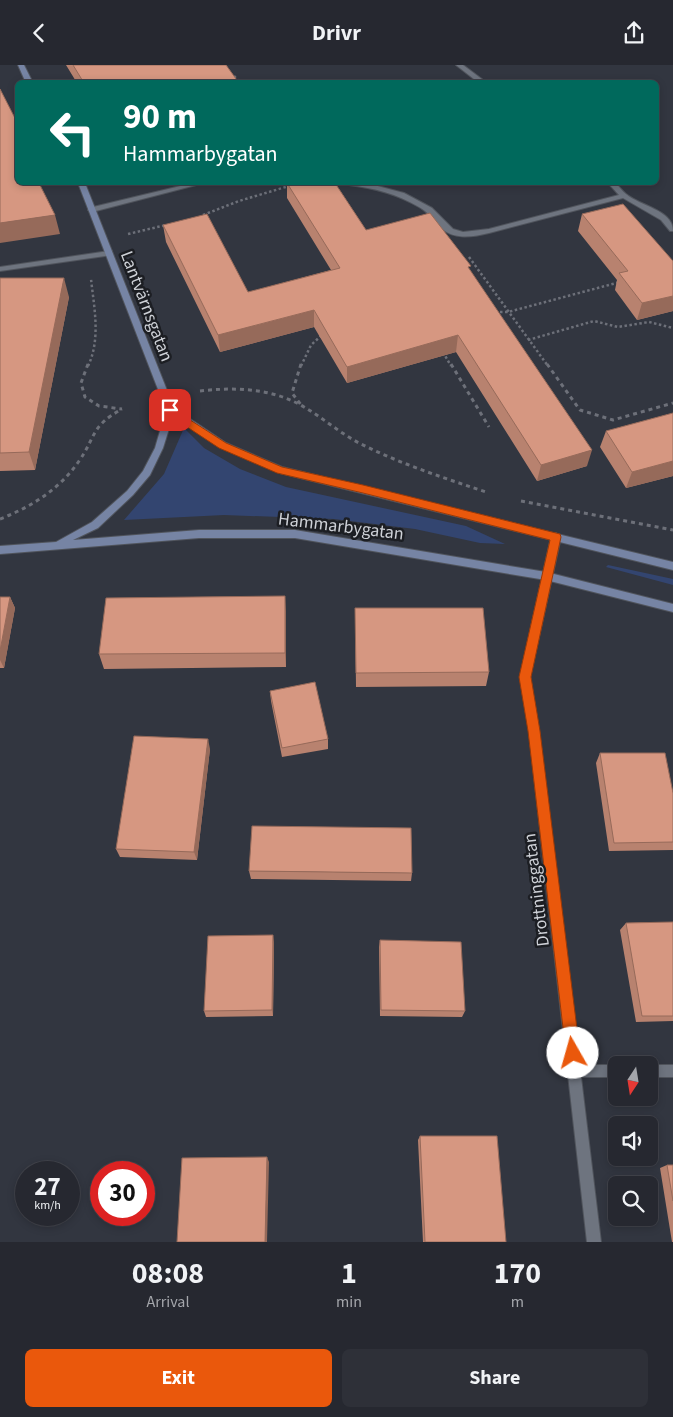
<!DOCTYPE html>
<meta charset="utf-8">
<style>
:root{--surface:#262830;--page:#2e3038;--text:#f1f3f6;--muted:#a4a6ab;--line:#42444c;--accent:#ea580c}
body{margin:0;font-family:"Source Sans 3",sans-serif;background:var(--page);color:var(--text);height:100vh;display:flex;flex-direction:column;font-size:19px;white-space:nowrap}
*{box-sizing:border-box;margin:0}
p{font-size:16px;color:var(--muted)}
.icon{flex:none;width:28px;height:28px;fill:none;stroke:currentColor;stroke-width:2;stroke-linecap:round;stroke-linejoin:round}
.map{position:relative;height:1177px;overflow:hidden}
.drawer{display:flex;flex-direction:column;background:var(--surface);flex:1}
.drawer>*{flex:none}
.banner{position:absolute;left:15px;top:15px;width:644px;height:105px;border-radius:8px;box-shadow:0 2px 8px #0003,0 0 0 1px var(--line);background:#00695c;color:#fff;overflow:hidden}
.needle{width:32px;rotate:192deg}
.buttons{position:absolute;left:608px;top:991px;display:grid;gap:10px}
.buttons a{display:grid;place-items:center;width:50px;height:50px;border-radius:8px;background:var(--surface);box-shadow:0 2px 8px #0003,0 0 0 1px var(--line);font-size:25px}
.speed{position:absolute;left:15px;top:1096px;display:flex;gap:10px;font-size:25px;font-weight:700;text-align:center}
.speed>*{display:grid;place-content:center;width:65px;height:65px;border-radius:50%;background:var(--surface);box-shadow:0 2px 8px #0003,0 0 0 1px var(--line);line-height:1}
.speed small{font-size:12px;font-weight:400}
.speed .limit{border:8px solid #d22;background:#fff;color:#111}
.pin{position:absolute;display:grid;place-items:center;width:42px;height:42px;color:#fff;margin:-21px;border-radius:10px;box-shadow:0 2px 8px #0006}
.me{position:absolute;width:55px;margin:-28px;rotate:353deg;stroke-linejoin:round;filter:drop-shadow(0 0 4px #0008)}
.turn{display:flex;align-items:center;gap:18px;height:105px;padding:0 25px;font-size:22px}
.turn .icon{width:65px;height:65px;stroke-width:2.5}
.turn b{display:block;font-size:35px;line-height:42px}
.eta{display:flex;justify-content:space-evenly;align-items:center;height:85px;text-align:center}
.eta b{font-size:30px;font-weight:700;line-height:35px}
.cta{display:flex;gap:10px;margin-top:auto;padding:10px 25px}
.cta a{flex:1;height:58px;border-radius:8px;background:var(--accent);color:#fff;font-size:20px;font-weight:700;line-height:58px;text-align:center}
.cta a+a{background:var(--page);color:var(--text)}
header{display:flex;justify-content:space-between;align-items:center;height:65px;padding:0 25px;background:var(--surface);font-size:22px;font-weight:700}
.map>svg:first-child{display:block}
.green{fill:#334570}
.lines{fill:none;stroke-linecap:round;stroke-linejoin:round}
.service-casing{stroke:#50545c;stroke-width:2}
.minor-casing{stroke:#50545c;stroke-width:2}
.secondary-casing{stroke:#50545c;stroke-width:2}
.path-far1{stroke:#6d7079;stroke-width:2.5;stroke-dasharray:2.5 2.5;stroke-linecap:butt}
.path{stroke:#6d7079;stroke-width:3;stroke-dasharray:4 4;stroke-linecap:butt}
.service{fill:#6e747f;fill-rule:evenodd}
.minor{fill:#6e747f;fill-rule:evenodd}
.secondary{fill:#7684a4;fill-rule:evenodd}
.wall{fill:#b8826f}
.shaded-wall{fill:#966a5a}
.building{fill:#d69781;stroke:#966a5a}
.route{fill:#ea580c;stroke:#983908}
.labels{text-anchor:middle;stroke-width:5;stroke-linejoin:round;paint-order:stroke}
.street-label{font-size:18px;fill:#ced1d7;stroke:#1c1e23}
</style>
<header><svg class="icon" aria-label="back" viewBox="0 0 24 24"><path d="M15 5l-7 7 7 7"/></svg>Drivr<svg class="icon" aria-label="share" viewBox="0 0 24 24"><path d="M12 15V3M7 8l5-5 5 5M5 13v7h14v-7"/></svg></header>
<div class="map">
<svg width="673" height="1177" viewBox="0 0 673 1177">
<rect width="100%" height="100%" fill="#323640"/>
<!-- green -->
<path class="green" d="M184,363L204,383L240,404L286,422L466,461L505,479L480,478L415,464L334,454L224,450L124,455L164,409Z
M608,500L673,514V520L606,502Z"/>
<g class="lines">
<defs>
<path id="service" d="M193,118H204L92,147L88,145L89,143Z"/>
<path id="minor" d="M456,0H463L487,18H479Z
M345,118L370,119L404,128L432,143L453,164L463,167L489,164L619,130L608,118H615C619,121 622,126 626,129C640,141 673,145 673,166H670L661,155L623,133L489,168C473,172 454,175 441,163C434,155 428,147 419,142C397,129 374,123 349,120Z
M109,186H112V190L0,206V202Z
M556,468L561,472L530,612L539,666L579,1000H617L616,1012H581L601,1177H587L529,666L520,612L551,472Z
M648,1000H673V1012H649Z"/>
<path id="secondary" d="M18,0H24L33,18H26Z
M78,118H85L174,343L226,378L282,402L673,497V505L280,408L220,382L173,351L163,383L150,410L133,430L98,463L73,475L199,465H295L546,507L673,539V547L546,515L295,473H199L0,489V481L56,477L92,457L127,426L143,406L155,383L166,345Z"/>
</defs>
<!-- service casing -->
<use href="#service" class="service-casing"/>
<!-- minor casing -->
<use href="#minor" class="minor-casing"/>
<!-- secondary casing -->
<use href="#secondary" class="secondary-casing"/>
<!-- path-far1 -->
<path class="path-far1" d="M234,11L241,18
M203,150L239,136L289,121
M128,169L166,160
M469,192L548,301
M495,247H508L620,217
M528,275L594,256L618,262L649,257L673,263
M443,287L451,301
M88,301C101,274 94,242 91,214
M301,301L311,280L322,270"/>
<!-- path -->
<path class="path" d="M88,299L81,318L85,332L99,341L122,344
M301,299L292,328L302,341
M451,299L489,362
M547,299L580,345L613,355L673,338
M200,326C236,322 272,323 304,342C323,353 341,369 361,379C401,399 444,413 486,427
M521,436L673,465
M0,454C31,442 60,424 79,396C97,370 90,362 122,344"/>
<!-- service -->
<use href="#service" class="service"/>
<!-- minor -->
<use href="#minor" class="minor"/>
<!-- secondary -->
<use href="#secondary" class="secondary"/>
</g>
<!-- wall -->
<path class="wall" d="M66,0H226L239,18H77Z
M287,118H335L366,165L470,205L587,401L537,416L456,287L347,318L314,262L220,287L166,177L163,160L248,227L331,205L287,133Z
M582,149L673,196V246L637,255L615,225L617,215L578,166Z
M0,213L69,232L35,405L0,406Z
M673,348V411L626,423L600,382L606,366Z
M0,532H10L15,543L4,603H0Z
M355,543L489,607L486,621L356,622Z
M286,546V602L104,604L99,589Z
M270,626L328,674V684L282,692L271,636Z
M210,684L197,795L120,792L116,784Z
M600,688L673,728V785L609,786L596,698Z
M249,806L412,808L411,816L251,814Z
M673,857V956L636,957L620,865L626,858Z
M380,875L465,946L462,952L380,951L379,882Z
M274,877L273,951L206,952L204,946Z
M420,1071L506,1177H423L418,1075Z
M667,1100H673V1177H672L660,1103Z"/>
<!-- shaded-wall -->
<path class="shaded-wall" d="M55,150L60,169L0,178V158Z
M64,213L69,232L35,405L29,387Z
M673,231V246L637,255L642,238Z
M314,245V262L220,287L218,270Z
M458,270L456,287L347,318V302Z
M592,385L587,401L537,416L541,400Z
M673,396V411L626,423L632,407Z
M285,531L286,546V602L285,588Z
M10,532L15,543L4,603L0,595V586Z
M208,674L210,684L197,795L194,787Z
M273,870L274,877L273,951L272,945Z
M267,1092L269,1097L267,1177H265Z"/>
<!-- building -->
<path class="building" d="M73,0H226L239,18H84Z
M0,24L18,59V66L16,67L18,71V118H39L55,150L0,158Z
M287,118H335L366,165L430,148L471,201L468,202L592,385L541,400L458,270L347,302L314,245L218,270L163,160L207,149L248,227L340,203Z
M623,139L673,196V231L642,238L619,208L628,206L582,149Z
M0,213H64L29,387L0,388Z
M673,348V396L632,407L606,366Z
M285,531V588L99,589L106,533Z
M0,532H10L0,586Z
M355,543H483L489,607L356,608Z
M315,617L328,674L282,683L270,626Z
M134,671L208,674L194,787L116,784Z
M600,688H665L673,728V777L614,778Z
M252,761L411,763L412,808L249,806Z
M673,857V951H642L626,858Z
M273,870L272,945L204,946L208,871Z
M380,875L461,877L465,946L381,945Z
M420,1071H497L506,1177H425Z
M267,1092L265,1177H177L182,1093Z
M667,1100H673V1136Z"/>
<!-- route -->
<path class="route" d="M170,342L226,378L282,402L363,420L560,469L561,472L531,612L540,666L580,988L578,992L573,995L568,992L566,988L528,666L519,612L550,475L363,428L277,408L219,383L166,348L165,345Z"/>
<g class="labels">
<!-- street labels -->
<g class="street-label">
<text transform="translate(147 241) rotate(69)" y="6">Lantvärnsgatan</text>
<text transform="translate(341 461) rotate(7)" y="6">Hammarbygatan</text>
<text transform="translate(536 825) rotate(-97)" y="6">Drottninggatan</text>
</g>
</g>
</svg>
<div class="buttons">
<a><svg class="needle" viewBox="-14 -14 28 28"><path d="M0-13l5 13h-10z" fill="#e53935"/><path d="M0 13l5-13h-10z" fill="#a4a6ab"/></svg></a>
<a><svg class="icon" aria-label="sound" viewBox="0 0 24 24"><path d="M4 9h4l5-4v14l-5-4H4zM17 9q2 3 0 6"/></svg></a>
<a><svg class="icon" aria-label="search" viewBox="0 0 24 24"><circle cx="10" cy="10" r="6"/><path d="M15 15l6 6"/></svg></a>
</div>
<div class="speed"><div>27<small>km/h</small></div><div class="limit">30</div></div>
<div class="pin" style="left:170px;top:345px;background:#d93025"><svg class="icon" aria-label="arrive" viewBox="0 0 24 24"><path d="M6 21V4h12l-3 4 3 4H6"/></svg></div>
<svg class="me" style="left:573px;top:988px" viewBox="-20 -20 40 40"><circle r="19" fill="#fff"/><path d="M0-13L10 11 0 6-10 11z" fill="#ea580c"/></svg>
<div class="banner">
<div class="turn"><svg class="icon" aria-label="left" viewBox="0 0 24 24"><path d="M17 20v-9H6M10 6l-5 5 5 5"/></svg><div><b>90 m</b>Hammarbygatan</div></div>
</div>
</div>
<section class="drawer">
<div class="eta">
<div><b>08:08</b><p>Arrival</p></div>
<div><b>1</b><p>min</p></div>
<div><b>170</b><p>m</p></div>
</div>
<div class="cta"><a>Exit</a><a>Share</a></div>
</section>
